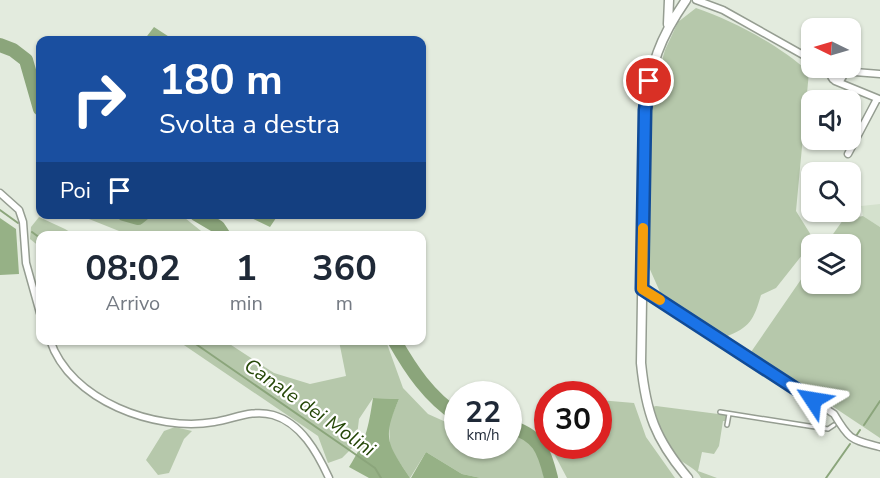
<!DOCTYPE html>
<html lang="it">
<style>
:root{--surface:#fff;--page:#f2f2f3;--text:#1f2937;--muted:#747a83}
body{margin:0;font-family:"Nunito Sans",sans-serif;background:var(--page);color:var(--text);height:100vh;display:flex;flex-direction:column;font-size:22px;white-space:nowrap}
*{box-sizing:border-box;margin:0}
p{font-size:20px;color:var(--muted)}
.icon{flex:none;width:33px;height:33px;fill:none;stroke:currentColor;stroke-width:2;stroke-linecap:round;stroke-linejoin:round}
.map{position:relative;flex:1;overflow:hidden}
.sheet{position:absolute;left:36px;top:231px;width:390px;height:114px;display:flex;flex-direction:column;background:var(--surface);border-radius:12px;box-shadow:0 2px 4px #0004}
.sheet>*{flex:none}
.guide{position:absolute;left:36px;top:36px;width:390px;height:183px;border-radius:12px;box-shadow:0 2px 4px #0004;background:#1a4fa0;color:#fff;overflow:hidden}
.needle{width:39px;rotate:275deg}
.tools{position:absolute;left:801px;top:18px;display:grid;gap:12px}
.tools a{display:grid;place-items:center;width:60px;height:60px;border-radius:12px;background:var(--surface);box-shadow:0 2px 4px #0004;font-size:30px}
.speed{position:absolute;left:444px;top:381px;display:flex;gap:12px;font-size:30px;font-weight:700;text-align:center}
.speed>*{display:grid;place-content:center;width:78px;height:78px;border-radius:50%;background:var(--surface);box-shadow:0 2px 4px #0004;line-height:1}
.speed small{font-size:15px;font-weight:400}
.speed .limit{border:9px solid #d22;background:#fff;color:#111}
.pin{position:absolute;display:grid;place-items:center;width:51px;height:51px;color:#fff;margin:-26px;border:3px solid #fff;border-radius:50%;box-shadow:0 2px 6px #0007}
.me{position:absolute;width:66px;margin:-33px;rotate:303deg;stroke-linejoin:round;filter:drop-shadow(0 0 4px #0008)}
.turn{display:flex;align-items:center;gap:21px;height:126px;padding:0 24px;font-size:27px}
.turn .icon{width:78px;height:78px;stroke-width:2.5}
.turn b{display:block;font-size:42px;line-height:51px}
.then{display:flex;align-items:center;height:57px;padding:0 24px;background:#0003;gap:12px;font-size:22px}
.eta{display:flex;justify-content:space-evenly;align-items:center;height:102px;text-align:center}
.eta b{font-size:36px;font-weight:700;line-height:42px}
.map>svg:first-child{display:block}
.built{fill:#d4e1cd}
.green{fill:#b6c8ab}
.forest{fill:#96b186}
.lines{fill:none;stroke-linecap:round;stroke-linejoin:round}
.stream{stroke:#8ba57b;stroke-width:2}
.river{stroke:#8ba57b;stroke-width:14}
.service-casing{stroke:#959d91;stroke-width:6}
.minor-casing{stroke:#959d91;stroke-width:9}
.tertiary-casing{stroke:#959d91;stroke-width:11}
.service{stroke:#fff;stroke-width:3}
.minor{stroke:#fff;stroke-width:6}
.tertiary{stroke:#fff;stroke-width:8}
.route-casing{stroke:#114b97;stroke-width:15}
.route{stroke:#1a73e8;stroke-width:10}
.slow{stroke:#f59e0b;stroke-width:10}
.labels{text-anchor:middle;stroke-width:4.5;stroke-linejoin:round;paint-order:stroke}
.water-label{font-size:20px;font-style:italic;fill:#254707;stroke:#fff}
</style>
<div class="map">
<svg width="880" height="478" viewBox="0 0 880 478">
<rect width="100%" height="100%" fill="#e3ebde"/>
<!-- built -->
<path class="built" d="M880,204V227L863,216L861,206Z"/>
<!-- green -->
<path class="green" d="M696,8C734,21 779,45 809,72L796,211L814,240L776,288L761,295C754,319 750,328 725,337L660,292L648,265L651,98L665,50L678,22Z
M79,215H112L122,219L138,222L152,215L185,218L206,235H129Z
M863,216L880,227V438L751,352L811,265L812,284H850V244H826L843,220Z
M39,217L65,229L75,235L40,236V247L30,239L31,227Z
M178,341H225L274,373L310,384L346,376L339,341H386L403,388L428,414L457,427L458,446H508L509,433L532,442L541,463L544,478H481L462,474L426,452L410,478L390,448L389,422L399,399L373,398L359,419L356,444L342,458L328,463L318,436Z
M599,400L634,403L646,437L675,478H567L550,446H598Z
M656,406L726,415V421H723L719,446L714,454L702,452L698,471L717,478H701C696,468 687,466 679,459C665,446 658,424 652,407Z
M175,427L192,431L184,439L169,473L158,475L146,460L164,431Z"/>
<!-- forest -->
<path class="forest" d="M154,27L174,40H144Z
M245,215H278L270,227Z
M0,218L16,229L19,274L0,275Z
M373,398L399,399C382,439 387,443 410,478H369L349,467C366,440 368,430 373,398Z
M426,452L462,474L481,478H411Z"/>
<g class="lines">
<!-- stream -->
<path class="stream" d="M0,210L18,223
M32,232L40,238
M190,340L342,445L375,468L381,478
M864,425L880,401
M856,436L860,430
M826,478L850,444"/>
<!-- river -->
<path class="river" d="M0,45L13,50L26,60L40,109
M124,214L138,218L143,214
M196,214L218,227L224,236
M394,340C411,370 429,397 458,416
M508,426C539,435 544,449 551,478"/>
<defs>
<path id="service" d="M720,412L828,429L834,425
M727,425L729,414"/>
<path id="minor" d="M696,0L723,10L812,60
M831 75a6 6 0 1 1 12 0a6 6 0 1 1-12 0Z
M842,71L880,74
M835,81L879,99
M848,154L877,99
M0,193L19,210L23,222L26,263L40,313
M642,289L834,414C850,441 851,439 880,447
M50,340C70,401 156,432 214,422C234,419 252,409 273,415C301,423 317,452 329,478"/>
<path id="tertiary" d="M686,0C659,39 651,64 645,110L641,363C646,413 655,439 688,478
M668,24L669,0"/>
</defs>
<!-- service casing -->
<use href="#service" class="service-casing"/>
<!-- minor casing -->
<use href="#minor" class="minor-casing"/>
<!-- tertiary casing -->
<use href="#tertiary" class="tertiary-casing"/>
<!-- service -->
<use href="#service" class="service"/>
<!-- minor -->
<use href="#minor" class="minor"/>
<!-- tertiary -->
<use href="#tertiary" class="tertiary"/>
</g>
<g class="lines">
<defs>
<path id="route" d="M649,81L645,110L642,289L813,400"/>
</defs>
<!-- route casing -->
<use href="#route" class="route-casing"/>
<!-- route -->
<use href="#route" class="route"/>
<!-- slow -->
<path class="slow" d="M643,228L642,289L660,300"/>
</g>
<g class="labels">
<!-- water labels -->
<g class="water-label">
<text transform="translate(310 407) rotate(35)" y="7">Canale dei Molini</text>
</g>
</g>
</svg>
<div class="tools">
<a><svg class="needle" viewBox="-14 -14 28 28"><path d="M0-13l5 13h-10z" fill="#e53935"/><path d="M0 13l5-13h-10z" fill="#747a83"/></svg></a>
<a><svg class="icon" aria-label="sound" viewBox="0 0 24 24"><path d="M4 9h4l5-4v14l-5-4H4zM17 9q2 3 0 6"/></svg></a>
<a><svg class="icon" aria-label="search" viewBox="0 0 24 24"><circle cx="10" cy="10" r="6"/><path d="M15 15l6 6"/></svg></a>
<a><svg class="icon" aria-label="layers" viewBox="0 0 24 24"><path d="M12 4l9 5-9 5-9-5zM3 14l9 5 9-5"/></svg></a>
</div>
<div class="speed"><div>22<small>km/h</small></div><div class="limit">30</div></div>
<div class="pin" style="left:649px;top:81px;background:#d93025"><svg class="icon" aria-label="arrive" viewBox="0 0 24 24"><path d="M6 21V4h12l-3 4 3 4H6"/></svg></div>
<svg class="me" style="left:813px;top:400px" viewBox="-20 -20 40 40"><path d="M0-17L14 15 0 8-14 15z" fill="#1a73e8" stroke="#fff" stroke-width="4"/></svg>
<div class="guide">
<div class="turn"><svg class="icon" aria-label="right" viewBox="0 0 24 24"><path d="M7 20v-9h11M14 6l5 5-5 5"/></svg><div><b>180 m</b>Svolta a destra</div></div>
<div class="then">Poi<svg class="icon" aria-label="arrive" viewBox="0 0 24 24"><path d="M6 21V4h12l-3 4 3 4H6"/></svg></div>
</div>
<section class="sheet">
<div class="eta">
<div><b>08:02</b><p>Arrivo</p></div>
<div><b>1</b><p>min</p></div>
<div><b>360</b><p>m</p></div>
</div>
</section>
</div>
